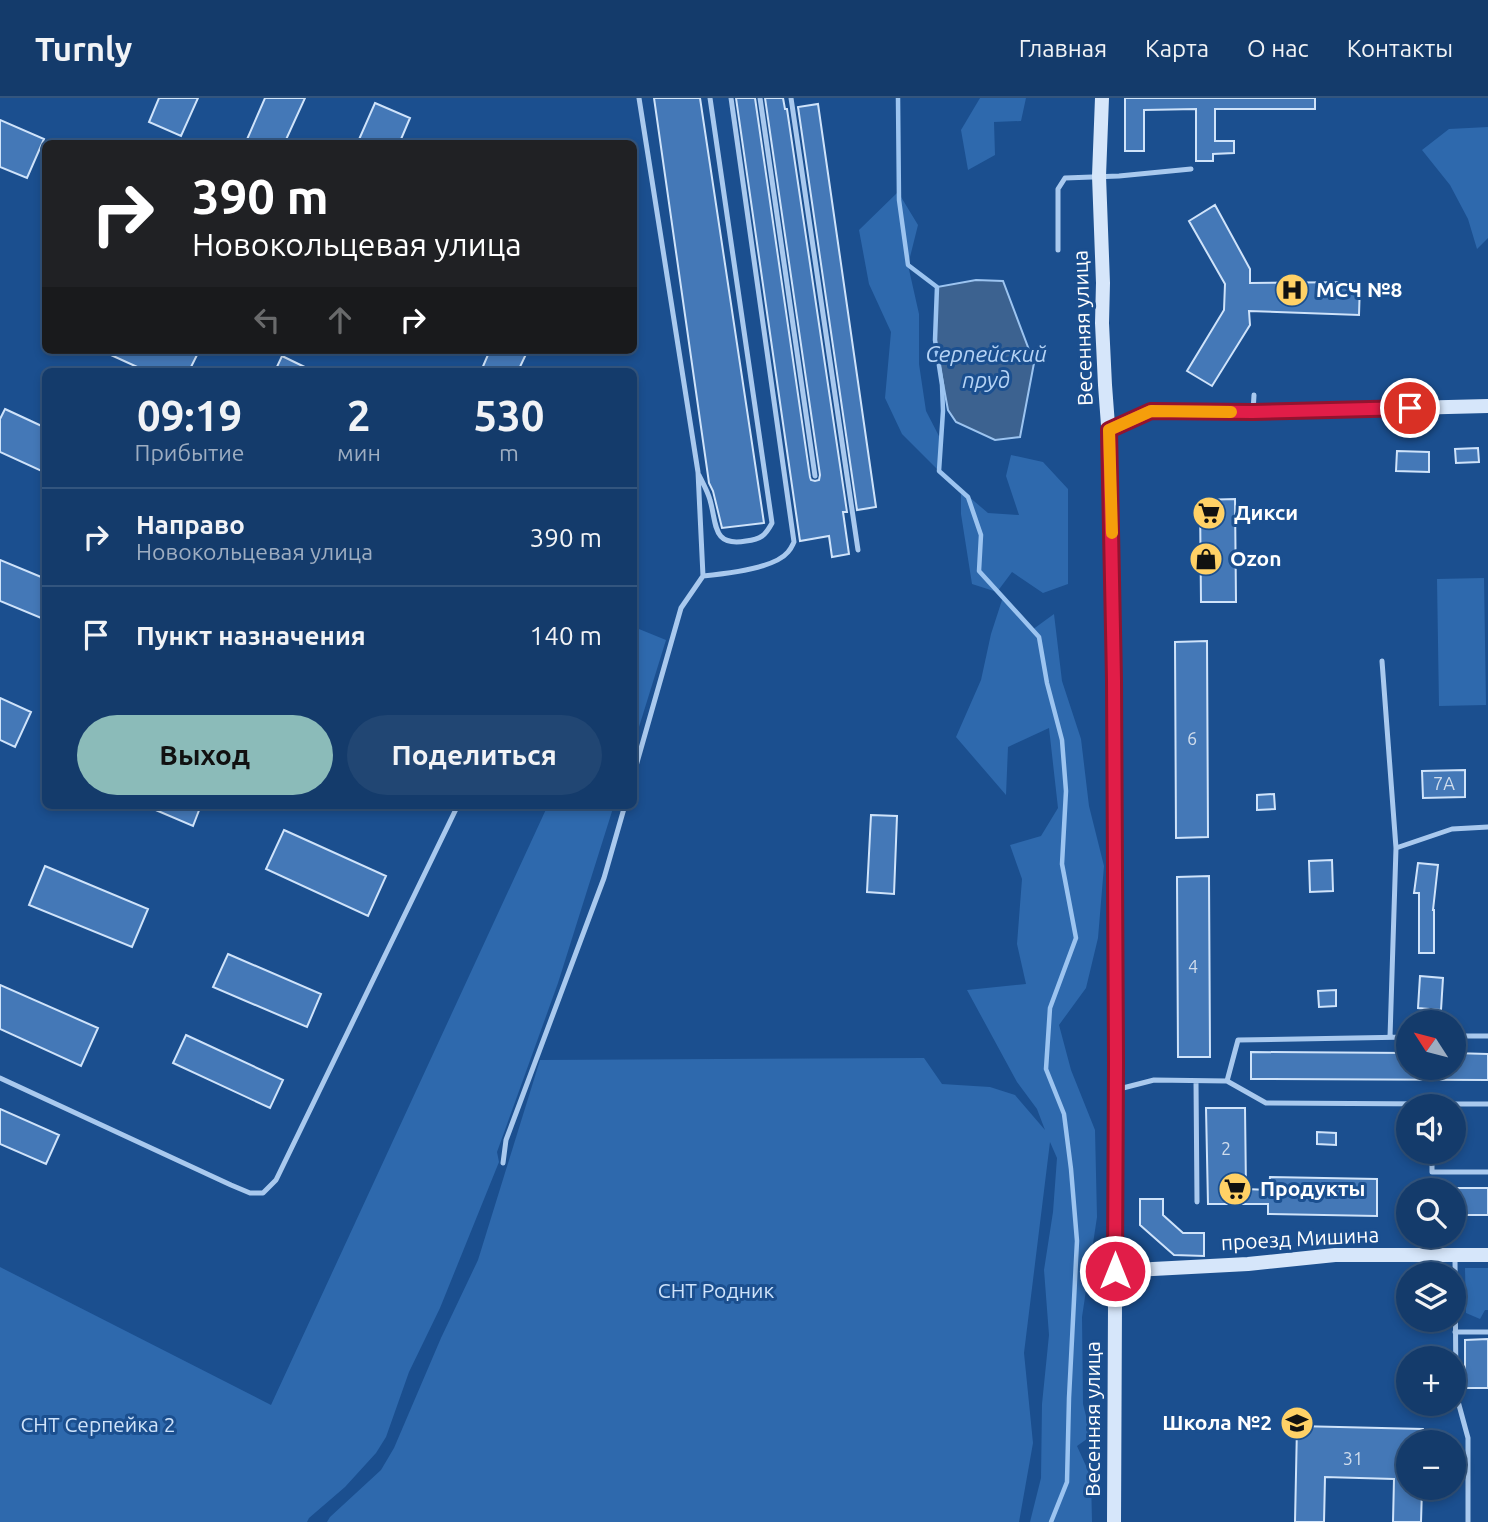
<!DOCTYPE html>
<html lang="ru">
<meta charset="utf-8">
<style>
:root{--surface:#143b6b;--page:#214673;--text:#f1f3f6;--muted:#9dadc1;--line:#33557e;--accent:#8bbbb9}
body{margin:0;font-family:Ubuntu,sans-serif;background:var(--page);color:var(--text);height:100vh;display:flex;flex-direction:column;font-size:26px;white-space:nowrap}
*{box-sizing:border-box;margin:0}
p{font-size:23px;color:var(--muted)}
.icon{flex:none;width:38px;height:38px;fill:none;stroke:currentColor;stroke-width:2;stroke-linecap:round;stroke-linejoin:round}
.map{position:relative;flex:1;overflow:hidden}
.details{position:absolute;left:42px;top:270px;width:595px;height:441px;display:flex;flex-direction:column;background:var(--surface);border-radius:10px;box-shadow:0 4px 10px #0003,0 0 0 2px var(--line)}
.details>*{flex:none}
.top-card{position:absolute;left:42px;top:42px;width:595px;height:214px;border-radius:10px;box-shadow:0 4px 10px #0003,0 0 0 2px var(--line);background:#202124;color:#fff;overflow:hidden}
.needle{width:46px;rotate:306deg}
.buttons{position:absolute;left:1396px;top:912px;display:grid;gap:14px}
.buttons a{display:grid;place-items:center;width:70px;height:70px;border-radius:50%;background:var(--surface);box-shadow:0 4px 10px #0003,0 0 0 2px var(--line);font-size:35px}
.pin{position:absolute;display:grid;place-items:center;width:60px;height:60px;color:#fff;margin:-30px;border:4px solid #fff;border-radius:50%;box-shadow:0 2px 7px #0007}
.me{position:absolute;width:77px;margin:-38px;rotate:0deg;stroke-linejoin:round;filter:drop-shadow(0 0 5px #0008)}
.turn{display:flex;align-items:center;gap:24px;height:147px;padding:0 35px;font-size:32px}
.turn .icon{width:91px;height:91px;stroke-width:2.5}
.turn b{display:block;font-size:49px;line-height:60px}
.lanes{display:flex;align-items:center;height:66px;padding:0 35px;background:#0003;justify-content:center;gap:35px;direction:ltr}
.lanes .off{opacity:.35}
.eta{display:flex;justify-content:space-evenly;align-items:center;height:119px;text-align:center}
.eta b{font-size:42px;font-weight:700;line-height:49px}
.action{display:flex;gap:14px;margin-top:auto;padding:14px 35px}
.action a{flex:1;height:80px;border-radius:42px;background:var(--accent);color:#111;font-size:28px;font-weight:700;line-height:80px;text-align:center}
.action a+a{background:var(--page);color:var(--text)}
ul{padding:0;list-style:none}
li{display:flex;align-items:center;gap:21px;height:98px;padding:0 35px;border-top:2px solid var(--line)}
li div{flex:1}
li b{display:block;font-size:26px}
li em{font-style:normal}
header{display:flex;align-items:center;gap:42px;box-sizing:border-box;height:98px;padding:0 35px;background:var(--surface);border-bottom:2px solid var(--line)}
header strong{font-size:33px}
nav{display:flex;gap:38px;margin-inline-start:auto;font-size:24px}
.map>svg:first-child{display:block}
.green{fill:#2e69ad}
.water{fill:#3c6290;stroke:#9cc4f0;stroke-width:2}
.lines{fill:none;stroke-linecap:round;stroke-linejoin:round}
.stream{stroke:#9cc4f0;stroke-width:4.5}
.building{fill:#4478b7;stroke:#cfe3fa;stroke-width:2}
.lane{stroke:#a9c9ee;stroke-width:5}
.secondary{stroke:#d6e6fa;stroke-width:14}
.route-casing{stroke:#92132f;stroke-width:18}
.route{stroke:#e11d48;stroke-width:12}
.slow{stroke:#f59e0b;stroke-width:12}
.labels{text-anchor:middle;stroke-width:6;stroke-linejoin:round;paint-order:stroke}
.number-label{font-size:18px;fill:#d0dded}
.poi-label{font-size:21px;font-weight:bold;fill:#fff;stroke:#1b4f8f;text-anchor:start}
.street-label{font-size:21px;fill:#fff;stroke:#1b4f8f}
.park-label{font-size:21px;fill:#cfe3fa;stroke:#1b4f8f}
.water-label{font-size:23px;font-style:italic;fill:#b5d3f5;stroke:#1b4f8f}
</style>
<header>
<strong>Turnly</strong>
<nav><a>Главная</a><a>Карта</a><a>О нас</a><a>Контакты</a></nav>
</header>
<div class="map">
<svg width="1488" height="1424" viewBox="0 0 1488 1424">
<rect width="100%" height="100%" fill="#1b4f8f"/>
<!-- green -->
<path class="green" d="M980,0H1026L1021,23L994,24L995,57L968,72L961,32Z
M1488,29V140L1477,151L1468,121L1450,87L1422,52L1449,31Z
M898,94L918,127L908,167L919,216V266L926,313L941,342L939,373L902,336L885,300L891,234L869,186L859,132Z
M1011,357L1043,364L1068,391V486L1043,495L1012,474L997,494L972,486L961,416V392L988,415L1019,417L1006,378Z
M1484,480L1486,607L1439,608L1437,481Z
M1003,499L1032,532L1054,516L1062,583L1081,641L1089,708L1104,768L1098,840L1086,890L1059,927L1071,972L1095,1032L1097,1119L1082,1219L1083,1306L1091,1338L1077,1348L1091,1379L1092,1424H1030L1041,1380L1042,1306L1049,1237L1044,1172L1053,1114L1057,1060L1050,1044L1024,1255L1033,1345L1019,1424H327L330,1419L381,1372L394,1350L441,1240L478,1162L540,962L924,960L942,986L990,989L1015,997L1045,1032L1037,1011L1017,984L967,892L1026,886L1017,846L1022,781L1010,747L1041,738L1058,710L1049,630L1008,649L1006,697L956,639L981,582L991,536Z
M634,529L666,542L634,645Z
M548,707H614L558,885L497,1054L499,1064L440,1210L409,1274L386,1339L376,1355L345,1389L309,1420L307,1424H0V1169L271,1307Z
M1465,1170H1488V1212H1485L1480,1221L1466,1215Z"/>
<!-- water -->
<path class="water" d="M976,182L1003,183L1034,265L1020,339L995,342L956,324L948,312L935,242L937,189Z"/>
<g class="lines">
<!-- stream -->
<path class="stream" d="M898,0L899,102L908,167L937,189L935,242L942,287L943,313L939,373L968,399L981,437L979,473L1039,539L1047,585L1062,642L1066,693L1062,766L1076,840L1050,910L1046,971L1064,1016L1071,1071L1077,1143L1069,1300L1067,1384L1051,1424"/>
</g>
<!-- building -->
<path class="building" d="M159,0H198L181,38L149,24Z
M265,0H305L284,46H245Z
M654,0H700L764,425L722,430L713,393L709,385Z
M736,0H755L810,379L811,382L815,383L819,382L820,377L765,0H783L785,11H787L847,414H843L849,456L832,459L829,438L800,443Z
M1125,0H1315V11H1215V43H1234V55L1213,56V63H1196V11L1144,12V53H1125Z
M375,5L410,20L399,46H357Z
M818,6L876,409L857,412L798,9Z
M0,22L44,41L27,80L0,69Z
M1215,107L1250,171V185L1360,184L1359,217L1249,213L1250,227L1212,288L1187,273L1224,212L1225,186L1189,123Z
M100,252H186L197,257L189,273H146Z
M490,252H528L518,273H481Z
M282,258L313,273H275Z
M5,311L46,330V375L0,354V321Z
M1478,350L1479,364L1456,365L1455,351Z
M1397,353L1429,354V374L1396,373Z
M1235,401L1236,504H1201L1200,402Z
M0,462L46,481V522L0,503Z
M1207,543L1208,739L1176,740L1175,544Z
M0,600L31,614L15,649L0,642Z
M1465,672V699L1423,700L1422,673Z
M1274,696L1275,711L1257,712V697Z
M144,707H201L193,728Z
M871,717L897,718L894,796L867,794Z
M284,732L386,778L368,818L266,771Z
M1332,762L1333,793L1310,794L1309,763Z
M1418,765L1438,767L1433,812H1434V855H1419V795H1414Z
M45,768L148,811L132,849L29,807Z
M1209,778L1210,959H1178L1177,779Z
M228,856L321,896L307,929L213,889Z
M1420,878L1443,880L1441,912L1418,910Z
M0,887L98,930L81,968L0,931Z
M1336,892V908L1319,909L1318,893Z
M186,937L283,982L270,1010L173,965Z
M1251,954L1409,955V970H1454V955L1488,956V982L1251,981Z
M1206,1010H1245L1246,1091L1269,1092L1270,1079L1377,1081V1118L1268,1116V1106H1208Z
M0,1011L59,1037L46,1066L0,1046Z
M1317,1034L1336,1035V1047L1317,1046Z
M1454,1090H1488V1117H1454Z
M1140,1101H1163V1117L1183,1135H1204V1158L1174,1157L1140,1127Z
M1488,1241V1290H1465V1242Z
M1297,1328L1423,1331V1344H1409V1390H1422L1421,1424H1393L1394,1381L1325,1379L1324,1424H1295Z"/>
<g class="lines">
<!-- lane -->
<path class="lane" d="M760,0L815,378
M791,0L858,452
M1058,152V91L1065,80L1119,78L1191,71
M1253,314L1254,297
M699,377C703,385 708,394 710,402C717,426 712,449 746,443C761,441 765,438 772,425L710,0
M703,478C725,476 774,471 788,454C791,451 792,448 794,444L731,0
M1382,563L1396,750L1390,939
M634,675L681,510L703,478L698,374L639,0
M1396,750L1452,731L1488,729
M1454,938H1488
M0,980L231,1087L250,1095H263L276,1082L458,707
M1196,983L1197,1104
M1227,983L1266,1005L1432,1006V1008
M1119,991L1154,982L1227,983L1238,942L1409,939
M1432,1006H1488
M1432,1054V1074H1488
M503,1065L506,1042L604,780L625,707
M1455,1160L1456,1296L1468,1340V1424
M1455,1234H1488"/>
<!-- secondary -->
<path class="secondary" d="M1102,0L1099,78L1103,185L1102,225L1105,287L1110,354L1114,582L1116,991L1114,1424
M1109,332L1151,313L1253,314L1488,308
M1115,1173L1248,1166L1335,1157H1488"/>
</g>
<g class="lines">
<defs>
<path id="route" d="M1115,1173L1116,964L1114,582L1109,332L1151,313L1253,314L1410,310"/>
</defs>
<!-- route casing -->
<use href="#route" class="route-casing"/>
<!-- route -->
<use href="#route" class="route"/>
<!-- slow -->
<path class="slow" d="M1112,435L1109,332L1151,313L1231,314"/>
</g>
<!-- icons -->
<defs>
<symbol id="hospital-disc" viewBox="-11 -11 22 22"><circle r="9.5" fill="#ffd166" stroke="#1b4f8f"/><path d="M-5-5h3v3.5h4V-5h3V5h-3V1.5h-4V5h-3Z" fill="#111"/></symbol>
<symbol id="supermarket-disc" viewBox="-11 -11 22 22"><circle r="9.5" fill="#ffd166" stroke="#1b4f8f"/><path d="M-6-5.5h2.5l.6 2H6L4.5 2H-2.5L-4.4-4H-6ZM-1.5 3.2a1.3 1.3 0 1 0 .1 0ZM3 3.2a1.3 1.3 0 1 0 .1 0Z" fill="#111"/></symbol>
<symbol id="shop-disc" viewBox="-11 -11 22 22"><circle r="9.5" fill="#ffd166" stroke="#1b4f8f"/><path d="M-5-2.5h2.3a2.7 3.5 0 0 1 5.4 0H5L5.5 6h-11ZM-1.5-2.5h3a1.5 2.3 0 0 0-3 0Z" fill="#111"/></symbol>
<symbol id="school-disc" viewBox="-11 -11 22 22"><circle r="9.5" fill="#ffd166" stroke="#1b4f8f"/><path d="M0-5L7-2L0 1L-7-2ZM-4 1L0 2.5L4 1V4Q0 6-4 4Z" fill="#111"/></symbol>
</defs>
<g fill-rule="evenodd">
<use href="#hospital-disc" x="1273" y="173" width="38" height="38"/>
<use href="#supermarket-disc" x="1190" y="396" width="38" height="38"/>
<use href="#shop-disc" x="1187" y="442" width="38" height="38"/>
<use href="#supermarket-disc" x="1216" y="1072" width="38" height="38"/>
<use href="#school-disc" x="1278" y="1306" width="38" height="38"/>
</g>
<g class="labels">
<!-- number labels -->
<g class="number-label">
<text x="1192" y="647">6</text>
<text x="1444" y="692">7А</text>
<text x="1193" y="875">4</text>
<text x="1226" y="1057">2</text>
<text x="1353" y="1367">31</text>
</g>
<!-- poi labels -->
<g class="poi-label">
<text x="1316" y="199">МСЧ №8</text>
<text x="1234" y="422">Дикси</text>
<text x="1230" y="468">Ozon</text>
<text x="1260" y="1098">Продукты</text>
<text x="1272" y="1332" text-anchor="end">Школа №2</text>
</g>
<!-- street labels -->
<g class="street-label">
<text transform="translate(1083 230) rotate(-92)" y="7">Весенняя улица</text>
<text transform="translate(1300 1141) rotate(-3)" y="7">проезд Мишина</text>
<text transform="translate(1093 1321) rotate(-90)" y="7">Весенняя улица</text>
</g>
<!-- park labels -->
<g class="park-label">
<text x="716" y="1200">СНТ Родник</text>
<text x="98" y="1334">СНТ Серпейка 2</text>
</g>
<!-- water labels -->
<g class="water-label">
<text x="986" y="264">Серпейский<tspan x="986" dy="26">пруд</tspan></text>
</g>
</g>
</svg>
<div class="buttons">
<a><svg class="needle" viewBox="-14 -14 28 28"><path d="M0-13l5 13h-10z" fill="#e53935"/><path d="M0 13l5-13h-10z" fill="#9dadc1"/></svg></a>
<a><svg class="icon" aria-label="sound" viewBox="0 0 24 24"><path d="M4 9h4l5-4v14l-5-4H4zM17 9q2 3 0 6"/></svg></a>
<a><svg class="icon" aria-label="search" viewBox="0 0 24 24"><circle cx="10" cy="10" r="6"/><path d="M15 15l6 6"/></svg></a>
<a><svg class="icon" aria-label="layers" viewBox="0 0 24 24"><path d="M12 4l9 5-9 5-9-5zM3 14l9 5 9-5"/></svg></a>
<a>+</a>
<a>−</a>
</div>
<div class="pin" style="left:1410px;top:310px;background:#d93025"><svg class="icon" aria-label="arrive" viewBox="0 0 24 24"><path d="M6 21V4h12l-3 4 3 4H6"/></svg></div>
<svg class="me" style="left:1115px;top:1173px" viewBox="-20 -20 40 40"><circle r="17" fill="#e11d48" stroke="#fff" stroke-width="3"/><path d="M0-11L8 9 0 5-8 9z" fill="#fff"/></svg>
<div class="top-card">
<div class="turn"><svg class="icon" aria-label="right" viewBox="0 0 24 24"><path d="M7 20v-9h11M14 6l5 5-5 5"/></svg><div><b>390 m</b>Новокольцевая улица</div></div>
<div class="lanes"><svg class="icon off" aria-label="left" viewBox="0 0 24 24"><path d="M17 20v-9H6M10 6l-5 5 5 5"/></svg><svg class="icon off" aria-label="ahead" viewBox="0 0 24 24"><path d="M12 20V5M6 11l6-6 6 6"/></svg><svg class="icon" aria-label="right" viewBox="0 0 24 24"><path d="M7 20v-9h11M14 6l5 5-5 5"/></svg></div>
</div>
<section class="details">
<div class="eta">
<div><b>09:19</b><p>Прибытие</p></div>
<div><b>2</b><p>мин</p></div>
<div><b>530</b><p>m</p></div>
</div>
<ul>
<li><svg class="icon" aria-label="right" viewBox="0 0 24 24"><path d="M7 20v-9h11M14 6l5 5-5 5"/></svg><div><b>Направо</b><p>Новокольцевая улица</p></div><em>390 m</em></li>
<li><svg class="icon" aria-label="arrive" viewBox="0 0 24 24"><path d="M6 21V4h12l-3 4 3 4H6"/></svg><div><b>Пункт назначения</b></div><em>140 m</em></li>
</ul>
<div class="action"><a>Выход</a><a>Поделиться</a></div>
</section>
</div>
